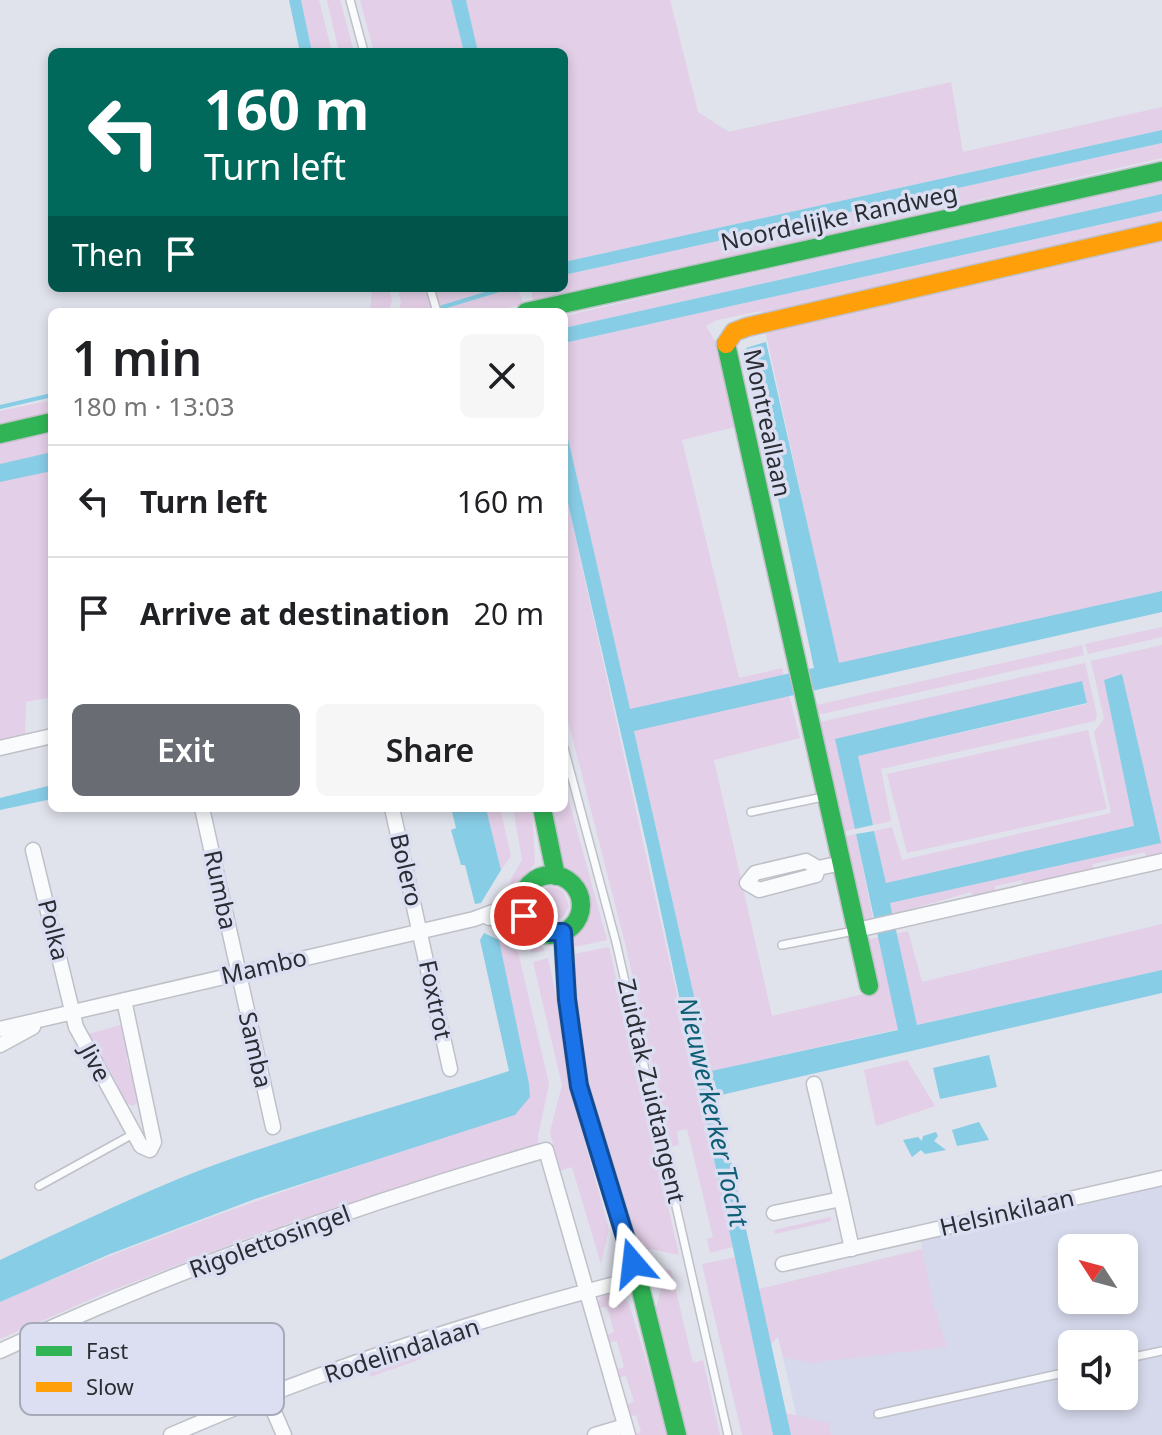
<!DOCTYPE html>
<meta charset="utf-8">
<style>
:root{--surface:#fff;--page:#f6f6f6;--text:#202124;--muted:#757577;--line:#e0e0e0;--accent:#6a6c74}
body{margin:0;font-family:"Noto Sans",sans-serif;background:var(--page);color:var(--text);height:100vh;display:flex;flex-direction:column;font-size:30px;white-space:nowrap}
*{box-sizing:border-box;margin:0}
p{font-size:26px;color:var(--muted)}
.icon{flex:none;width:44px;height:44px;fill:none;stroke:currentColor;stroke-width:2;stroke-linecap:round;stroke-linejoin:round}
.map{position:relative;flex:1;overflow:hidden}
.sheet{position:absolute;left:48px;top:308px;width:520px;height:504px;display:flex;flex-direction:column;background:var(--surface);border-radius:12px;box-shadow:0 4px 12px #0003}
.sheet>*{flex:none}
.hud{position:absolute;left:48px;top:48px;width:520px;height:244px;border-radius:12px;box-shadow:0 4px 12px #0003;background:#00695c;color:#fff;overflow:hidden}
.needle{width:52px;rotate:306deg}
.tools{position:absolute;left:1058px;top:1234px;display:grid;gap:16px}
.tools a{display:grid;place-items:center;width:80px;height:80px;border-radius:12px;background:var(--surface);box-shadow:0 4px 12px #0003;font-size:40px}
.pin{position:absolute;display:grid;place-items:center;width:68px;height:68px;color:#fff;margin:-34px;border:4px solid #fff;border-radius:50%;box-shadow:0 2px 8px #0007}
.me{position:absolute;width:88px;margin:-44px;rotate:343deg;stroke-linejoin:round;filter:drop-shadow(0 0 6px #0008)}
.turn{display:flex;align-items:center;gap:28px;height:168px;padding:0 24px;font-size:36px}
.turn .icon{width:104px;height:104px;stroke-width:2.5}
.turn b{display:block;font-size:56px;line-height:68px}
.then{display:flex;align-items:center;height:76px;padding:0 24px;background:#0003;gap:16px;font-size:30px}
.round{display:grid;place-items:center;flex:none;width:84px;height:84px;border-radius:12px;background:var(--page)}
.head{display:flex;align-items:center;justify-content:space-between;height:136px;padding:0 24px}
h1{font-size:48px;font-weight:600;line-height:60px}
.button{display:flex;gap:16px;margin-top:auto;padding:16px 24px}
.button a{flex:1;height:92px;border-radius:12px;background:var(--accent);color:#fff;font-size:32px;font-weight:600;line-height:92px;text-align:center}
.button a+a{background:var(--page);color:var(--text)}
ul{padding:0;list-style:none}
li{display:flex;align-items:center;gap:24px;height:112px;padding:0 24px;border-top:2px solid var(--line)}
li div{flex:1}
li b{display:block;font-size:30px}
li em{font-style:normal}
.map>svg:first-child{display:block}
.built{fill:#d5d9eb;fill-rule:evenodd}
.green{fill:#e3cfe7}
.water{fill:#88cde6}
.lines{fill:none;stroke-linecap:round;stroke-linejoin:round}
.stream{stroke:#88cde6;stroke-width:4}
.lane-casing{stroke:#bfc0c8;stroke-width:10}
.street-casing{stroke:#bfc0c8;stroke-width:17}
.fast-casing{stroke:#bfc0c8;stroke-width:21}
.slow-casing{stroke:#bfc0c8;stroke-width:21}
.lane{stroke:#fafbfc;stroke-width:7}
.street{stroke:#fafbfc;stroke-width:14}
.fast{stroke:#30b455;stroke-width:18}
.slow{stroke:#ff9f0a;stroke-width:18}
.route-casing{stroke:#114b97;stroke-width:20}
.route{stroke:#1a73e8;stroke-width:14}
.labels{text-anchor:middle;stroke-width:7;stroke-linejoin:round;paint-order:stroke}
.street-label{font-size:24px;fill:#2b2d34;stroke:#dbdff1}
.water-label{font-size:26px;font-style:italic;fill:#0e5f75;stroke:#dbdff1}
.key{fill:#dbdff1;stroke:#a6aab8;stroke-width:2}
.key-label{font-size:22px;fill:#2b2d34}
</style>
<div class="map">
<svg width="1162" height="1435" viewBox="0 0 1162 1435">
<rect width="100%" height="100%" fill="#e0e2ec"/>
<!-- built -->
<path class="built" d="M1162,1183V1435H801L778,1336L932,1303L921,1241ZM1072,1248H1124V1300H1072ZM1072,1344H1124V1396H1072Z"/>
<!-- green -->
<path class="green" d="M301,0H319L332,52H312Z
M327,0H340L354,52H339Z
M360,0H451L464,52H374Z
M466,0H670L698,112L729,132L951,82L963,152L1162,107V130L564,262V52H478Z
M1162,143V158L533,302L531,288H564V275Z
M1162,180V194L564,328V316Z
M1162,211V591L838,664L761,311L717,320L706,326L715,341L735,427L682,440L739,678L782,668L800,738L714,760L772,1016L876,991L866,940L908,931L922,982L1162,924V970L711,1071L564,421V343Z
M372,288H389L392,301L388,312H370Z
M398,288H498L419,312H398L401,303Z
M500,288H517L524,304L490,312H434L502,291Z
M52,400V414L0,426V411Z
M52,432V697L26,702L25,735L0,740V443Z
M564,486L733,1247L710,1253L707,1239L713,1237L687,1129L677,1131L679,1145L671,1147L670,1144L625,943L564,705Z
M1162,627V637L1088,654L1085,644Z
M1082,645L1084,655L822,714L815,713L812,706Z
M1162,645V853L1146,856L1145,852L1093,864V869L1023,885L1022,880L995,886V892L973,896L971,892L893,914L890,903L1160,843L1122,674L1104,680L1134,826L886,883L874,831L892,827L902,860L1111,813L1094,732L1104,719L1091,661Z
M1085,663L1097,715L1095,721L881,769L891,821L873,825L858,756L1087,704L1082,682L836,739L855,829L839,833L836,815L841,813L832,774H826L816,726L820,722Z
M1088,730L1107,809L907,853L887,774Z
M564,783L607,940L569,948L589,902C586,883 572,880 564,866C554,849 555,827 552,808H564Z
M486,808H500L511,856L501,870Z
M513,808H532L535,863L508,899L511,879L522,860Z
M856,834L873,919L865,921L857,911L858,894L850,853L845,854L841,837Z
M551,886L562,890L569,906L564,916L553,922L537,916L533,905L540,890Z
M514,924L539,941L545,951L532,953L518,937Z
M499,940L518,952L549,1084L538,1136L539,1148L485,1164L483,1160L284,1225V1229L268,1233L266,1231L105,1293L0,1339V1302C168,1228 340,1171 515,1115L508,986Z
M609,947L679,1255L651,1249L637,1254L589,1092L569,955Z
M548,958L564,1032L570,1088L609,1229L601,1264L572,1167L560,1171L550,1132L562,1085L533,962Z
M124,1024L131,1056L126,1058L139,1100L134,1106L125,1103L114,1089L118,1085L89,1034Z
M907,1060L935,1106L876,1126L864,1070Z
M831,1217V1221L775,1234L774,1230Z
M922,1249L933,1303L947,1347L810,1363L783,1357L778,1337L771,1345L759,1289Z
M736,1257L741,1282L773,1435H742L702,1264Z
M665,1270H671L693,1363L703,1360L720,1435H687L653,1321Z
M613,1291L621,1293L629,1304L669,1435H633L641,1432L636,1415L628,1417L624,1405L634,1402L626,1376L617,1378L614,1370L624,1367L617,1341L607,1343L605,1335L614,1332L607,1307L597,1308L596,1305L603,1294Z
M419,1351L421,1359L370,1377L367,1369Z
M786,1413L829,1423L831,1435H791Z"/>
<!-- water -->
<path class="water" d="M289,0H301L312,52H300Z
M451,0H466L478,52H464Z
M1162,130V143L564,275V262Z
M1162,194V211L564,343V328Z
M498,288L503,291L434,312H419Z
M766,342L839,663L1162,591V612L634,731L711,1071L898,1030L856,834L874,831L886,883L1134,826L1104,680L1122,674L1161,843L890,903L917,1025L1162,970V993L717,1096L791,1435H773L647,847L564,486V421L630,709L814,668L746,348Z
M52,452V471L0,482V464Z
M1082,681L1087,703L858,756L873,825L855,829L835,739Z
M52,785V799L0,810V798Z
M451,808H486L501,870L481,903L475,904L465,865H461L451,830L456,828Z
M484,933L499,940L529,1084L530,1097L515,1115L255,1199L110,1254L0,1302V1260C59,1232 118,1204 178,1179C286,1136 399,1107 509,1071L480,940Z
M989,1055L997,1087L940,1099L933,1068Z
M979,1122L989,1140L957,1146L952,1130Z
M936,1132L938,1136L934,1141L946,1150L925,1154L921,1150L912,1157L903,1140L918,1137L922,1141L923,1136Z"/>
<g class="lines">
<!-- stream -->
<path class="stream" d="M0,407L52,395"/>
<defs>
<path id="lane" d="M350,0L364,52
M430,288L437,312
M564,748L616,942L728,1435
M751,812L823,797
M782,945L854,931
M39,1186L135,1133
M1124,1359L1162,1351
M878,1414L1072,1371"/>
<path id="street" d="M0,748L52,736
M202,808L273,1127
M392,808L450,1069
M33,850L76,1027L141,1146L150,1150L154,1142L124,1000
M818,868L816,875L759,890L747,883L755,873L806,861L818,868L842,863
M489,918L524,916
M857,930L1162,861
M0,1029L474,919L522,901
M0,1045L33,1027
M841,1199L852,1249
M774,1213L841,1199L814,1084
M783,1264L1162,1178
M0,1351C176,1269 360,1204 546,1150L628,1435
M267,1396L284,1435
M171,1435C320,1370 480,1318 638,1278
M595,1435L625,1426"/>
<path id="fast" d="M526,312L1162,171
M726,344L869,986
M0,434L52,422
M542,808L556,876
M521 905a30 30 0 1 1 60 0a30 30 0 1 1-60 0Z
M615,1203L638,1278L677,1435"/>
<path id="slow" d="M726,344L734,332L747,327L1162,231
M563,932L567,999L579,1086L615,1203"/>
</defs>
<!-- lane casing -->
<use href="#lane" class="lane-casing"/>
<!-- street casing -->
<use href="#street" class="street-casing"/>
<!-- fast casing -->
<use href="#fast" class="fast-casing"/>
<!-- slow casing -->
<use href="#slow" class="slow-casing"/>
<!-- lane -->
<use href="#lane" class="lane"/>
<!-- street -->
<use href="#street" class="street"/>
<!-- fast -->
<use href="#fast" class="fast"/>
<!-- slow -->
<use href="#slow" class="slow"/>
</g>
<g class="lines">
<defs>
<path id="route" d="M524,916L539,932H563L567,999L579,1086L633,1263"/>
</defs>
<!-- route casing -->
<use href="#route" class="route-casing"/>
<!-- route -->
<use href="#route" class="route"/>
</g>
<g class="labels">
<!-- street labels -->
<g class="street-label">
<text transform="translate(839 218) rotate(-12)" y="8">Noordelijke Randweg</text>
<text transform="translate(767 423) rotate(78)" y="8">Montreallaan</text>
<text transform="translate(406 870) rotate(77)" y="8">Bolero</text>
<text transform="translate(220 890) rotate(78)" y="8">Rumba</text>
<text transform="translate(53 930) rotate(76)" y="8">Polka</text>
<text transform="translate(264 967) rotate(-13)" y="8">Mambo</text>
<text transform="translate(435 1000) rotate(78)" y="8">Foxtrot</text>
<text transform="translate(255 1050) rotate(77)" y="8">Samba</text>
<text transform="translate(95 1063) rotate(62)" y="8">Jive</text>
<text transform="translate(651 1091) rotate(77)" y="8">Zuidtak Zuidtangent</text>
<text transform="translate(1007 1213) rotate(-13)" y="8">Helsinkilaan</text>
<text transform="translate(270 1242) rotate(-20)" y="8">Rigolettosingel</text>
<text transform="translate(402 1351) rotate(-18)" y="8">Rodelindalaan</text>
</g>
<!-- water labels -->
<g class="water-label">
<text transform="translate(713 1112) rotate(77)" y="9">Nieuwerkerker Tocht</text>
</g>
</g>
<!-- legend -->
<rect x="20" y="1323" width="264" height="92" rx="12" class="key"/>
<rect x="36" y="1346" width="36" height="10" fill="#30b455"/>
<rect x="36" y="1382" width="36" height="10" fill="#ff9f0a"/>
<g class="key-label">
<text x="86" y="1359">Fast</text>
<text x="86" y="1395">Slow</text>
</g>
</svg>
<div class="tools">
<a><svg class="needle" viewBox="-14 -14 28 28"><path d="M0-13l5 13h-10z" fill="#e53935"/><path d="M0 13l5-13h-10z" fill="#757577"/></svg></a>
<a><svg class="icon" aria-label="sound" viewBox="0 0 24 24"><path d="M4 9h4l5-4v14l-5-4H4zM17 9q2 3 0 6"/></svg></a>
</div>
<div class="pin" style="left:524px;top:916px;background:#d93025"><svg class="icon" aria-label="arrive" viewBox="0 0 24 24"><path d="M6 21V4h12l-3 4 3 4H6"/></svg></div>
<svg class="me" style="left:633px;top:1263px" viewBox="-20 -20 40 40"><path d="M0-17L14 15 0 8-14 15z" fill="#1a73e8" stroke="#fff" stroke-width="4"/></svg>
<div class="hud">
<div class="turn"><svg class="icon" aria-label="left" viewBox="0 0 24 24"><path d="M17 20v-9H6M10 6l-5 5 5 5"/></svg><div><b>160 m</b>Turn left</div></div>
<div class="then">Then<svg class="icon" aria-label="arrive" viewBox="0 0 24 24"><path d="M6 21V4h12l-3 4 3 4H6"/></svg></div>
</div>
<section class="sheet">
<div class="head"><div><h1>1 min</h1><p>180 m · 13:03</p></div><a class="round"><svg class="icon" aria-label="close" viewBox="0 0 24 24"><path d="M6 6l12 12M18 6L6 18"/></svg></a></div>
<ul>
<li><svg class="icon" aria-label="left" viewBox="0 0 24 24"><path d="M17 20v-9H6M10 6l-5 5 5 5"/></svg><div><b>Turn left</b></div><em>160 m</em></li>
<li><svg class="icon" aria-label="arrive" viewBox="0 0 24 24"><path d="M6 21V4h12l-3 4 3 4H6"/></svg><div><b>Arrive at destination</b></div><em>20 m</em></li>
</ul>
<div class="button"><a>Exit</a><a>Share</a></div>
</section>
</div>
